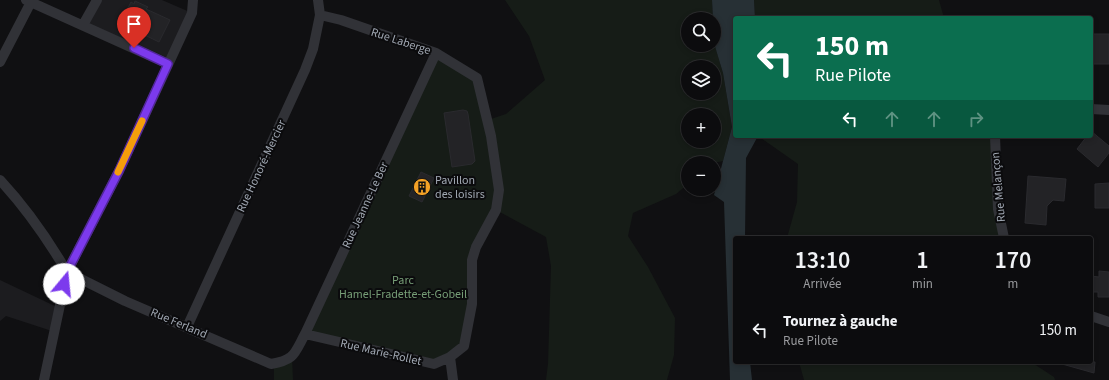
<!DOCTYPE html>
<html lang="fr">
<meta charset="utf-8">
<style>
:root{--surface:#0c0c0e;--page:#151517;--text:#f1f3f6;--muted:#9a9b9e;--line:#2c2c2e}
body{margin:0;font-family:"Source Sans 3",sans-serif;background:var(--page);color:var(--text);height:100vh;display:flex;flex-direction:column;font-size:15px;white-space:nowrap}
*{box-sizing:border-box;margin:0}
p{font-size:13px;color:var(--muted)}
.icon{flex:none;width:22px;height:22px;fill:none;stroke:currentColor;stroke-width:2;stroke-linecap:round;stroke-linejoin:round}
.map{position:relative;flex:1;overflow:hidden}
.side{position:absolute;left:733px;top:236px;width:360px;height:128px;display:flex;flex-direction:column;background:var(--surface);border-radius:4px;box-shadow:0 2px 6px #0003,0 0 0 1px var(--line)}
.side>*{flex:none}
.hud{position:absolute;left:733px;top:16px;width:360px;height:122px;border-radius:4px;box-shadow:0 2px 6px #0003,0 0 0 1px var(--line);background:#0b6e4f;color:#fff;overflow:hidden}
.controls{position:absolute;left:681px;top:12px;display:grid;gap:8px}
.controls a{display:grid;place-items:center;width:40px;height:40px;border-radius:50%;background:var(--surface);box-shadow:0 2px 6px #0003,0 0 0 1px var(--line);font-size:20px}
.pin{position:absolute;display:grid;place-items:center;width:34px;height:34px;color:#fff;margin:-41px -17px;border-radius:50% 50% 50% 0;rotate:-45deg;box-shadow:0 0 4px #0007}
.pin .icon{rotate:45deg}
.me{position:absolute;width:44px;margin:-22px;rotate:17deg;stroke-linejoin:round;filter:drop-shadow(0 0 3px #0008)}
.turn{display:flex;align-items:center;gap:14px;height:84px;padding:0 16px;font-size:18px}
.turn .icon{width:52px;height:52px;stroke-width:2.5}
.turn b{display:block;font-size:28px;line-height:34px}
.lanes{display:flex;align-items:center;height:38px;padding:0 16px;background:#0003;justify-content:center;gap:20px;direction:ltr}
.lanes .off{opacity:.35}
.eta{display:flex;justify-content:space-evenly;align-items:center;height:68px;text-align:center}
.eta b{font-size:24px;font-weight:600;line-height:28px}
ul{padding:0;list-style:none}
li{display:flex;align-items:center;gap:12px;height:52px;padding:0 16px}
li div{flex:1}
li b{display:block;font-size:15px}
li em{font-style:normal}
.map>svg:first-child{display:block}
.built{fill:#1c1c1f}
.green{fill:#161c17;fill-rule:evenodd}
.water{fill:#273035}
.building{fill:#232326;stroke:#2a2a2e}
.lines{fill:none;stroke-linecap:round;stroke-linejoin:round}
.minor{stroke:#313237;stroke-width:10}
.route-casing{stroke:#51269a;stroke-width:10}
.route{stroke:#7c3aed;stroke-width:7}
.slow{stroke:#f59e0b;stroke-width:7}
.labels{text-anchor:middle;stroke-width:4;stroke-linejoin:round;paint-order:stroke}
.street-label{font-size:12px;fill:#a1a8b3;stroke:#0b0b0d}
.poi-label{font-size:12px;fill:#a1a8b3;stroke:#0b0b0d;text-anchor:start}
.park-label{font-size:12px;fill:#779e77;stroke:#0b0b0d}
</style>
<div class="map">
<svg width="1109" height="380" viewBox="0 0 1109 380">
<rect width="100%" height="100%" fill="#101012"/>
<!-- built -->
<path class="built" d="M97,0H162L192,13L168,64L83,25Z
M0,280L59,308L55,332L6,316L0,321Z"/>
<!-- green -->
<path class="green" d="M505,0H712L713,19H688V45H714V42L723,73L732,127L723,161L714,163H688V184L676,194L633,213L628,236L648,267L675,318L674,355L667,380H546L548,364L551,266L546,237L496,210L476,247L464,346L434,364L305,334L436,53L477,78L488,120L506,114L545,80L529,36ZM688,67H714V93H688ZM688,115H714V141H688Z
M754,0H939L944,18H755Z
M758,136H995L1001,238H787L797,202L798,164Z
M292,357L293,380H274V363Z
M799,362H1031L1054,377L1055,380H804Z"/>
<!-- water -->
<path class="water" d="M712,0H754L755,18H735V136H758L746,158L745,238H735V362H750L752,380H730L724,202L714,195L732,127L723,73L714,43V19H713Z"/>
<!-- building -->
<path class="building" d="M135,1L148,7L146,9L170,20L159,42L120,23L131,2L134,4Z
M1091,34H1109V64H1091Z
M463,110L467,111L468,114L475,161L472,164L452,167L444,113Z
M1091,131L1109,146V153L1098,167L1077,149L1087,136H1091Z
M421,172L434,178L422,202L409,196Z
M1028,176L1066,179L1064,201L1053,200L1047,206L1046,225L1025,223Z
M1109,183V208H1095V184Z
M1099,271L1109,272V297H1098V292H1091V276L1099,277Z
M1062,362H1095L1094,373L1062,364Z"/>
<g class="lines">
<!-- minor -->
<path class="minor" d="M26,0L168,64
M83,25L97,0
M0,62L31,2
M1091,109L1109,110
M995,136L998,209L1004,238
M0,180C27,209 47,238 67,272
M67,272L125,301L271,364C295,360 294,354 305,334L436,53
M1091,316L1109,322
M187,327L305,70L313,49L320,15L318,0
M305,334L434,364L450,357L464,346L472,304V260L476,247L496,210L499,190L491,136L477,78L436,53L341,20L320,15
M450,357L453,380
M44,380L67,272L119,171L192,13L193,0"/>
</g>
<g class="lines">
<defs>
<path id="route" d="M64,284L67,272L119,171L168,64L134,48"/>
</defs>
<!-- route casing -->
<use href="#route" class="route-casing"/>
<!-- route -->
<use href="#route" class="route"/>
<!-- slow -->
<path class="slow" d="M118,172L142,121"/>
</g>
<!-- icons -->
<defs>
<symbol id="building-disc" viewBox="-11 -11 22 22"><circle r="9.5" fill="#f4a226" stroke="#0b0b0d"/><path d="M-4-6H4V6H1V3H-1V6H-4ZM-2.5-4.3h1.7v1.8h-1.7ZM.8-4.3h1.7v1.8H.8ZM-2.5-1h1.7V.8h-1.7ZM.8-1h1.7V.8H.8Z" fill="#111"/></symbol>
</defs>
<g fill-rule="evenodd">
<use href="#building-disc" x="412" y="177" width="20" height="20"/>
</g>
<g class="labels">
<!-- street labels -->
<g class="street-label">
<text transform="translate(401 41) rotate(18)" y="4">Rue Laberge</text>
<text transform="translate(261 166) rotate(-65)" y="4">Rue Honoré-Mercier</text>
<text transform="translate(998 187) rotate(-95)" y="4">Rue Melançon</text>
<text transform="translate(365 205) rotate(-65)" y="4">Rue Jeanne-Le Ber</text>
<text transform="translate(179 323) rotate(23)" y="4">Rue Ferland</text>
<text transform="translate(381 352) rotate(13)" y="4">Rue Marie-Rollet</text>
</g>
<!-- poi labels -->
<g class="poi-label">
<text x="435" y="184">Pavillon<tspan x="435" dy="14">des loisirs</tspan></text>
</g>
<!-- park labels -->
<g class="park-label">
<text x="403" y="284">Parc<tspan x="403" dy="14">Hamel-Fradette-et-Gobeil</tspan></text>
</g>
</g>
</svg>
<div class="controls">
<a><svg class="icon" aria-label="search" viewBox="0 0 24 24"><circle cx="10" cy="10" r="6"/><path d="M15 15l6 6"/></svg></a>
<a><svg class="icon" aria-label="layers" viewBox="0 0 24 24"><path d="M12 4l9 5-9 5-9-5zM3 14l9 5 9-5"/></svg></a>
<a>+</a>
<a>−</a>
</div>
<div class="pin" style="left:134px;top:48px;background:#d93025"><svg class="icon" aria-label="arrive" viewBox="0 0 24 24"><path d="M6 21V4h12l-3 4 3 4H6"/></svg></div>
<svg class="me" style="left:64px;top:284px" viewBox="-20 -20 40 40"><circle r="19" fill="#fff"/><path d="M0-13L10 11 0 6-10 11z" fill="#7c3aed"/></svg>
<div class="hud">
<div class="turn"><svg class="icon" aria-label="left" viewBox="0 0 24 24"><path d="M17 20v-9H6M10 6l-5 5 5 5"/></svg><div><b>150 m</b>Rue Pilote</div></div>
<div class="lanes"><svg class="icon" aria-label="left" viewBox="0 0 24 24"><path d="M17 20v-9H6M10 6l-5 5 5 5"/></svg><svg class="icon off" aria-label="ahead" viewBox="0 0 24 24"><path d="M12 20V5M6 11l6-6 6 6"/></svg><svg class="icon off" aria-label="ahead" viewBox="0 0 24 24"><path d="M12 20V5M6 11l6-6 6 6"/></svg><svg class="icon off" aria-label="right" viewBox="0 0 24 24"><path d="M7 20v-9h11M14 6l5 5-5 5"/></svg></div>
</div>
<section class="side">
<div class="eta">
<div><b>13:10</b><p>Arrivée</p></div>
<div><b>1</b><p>min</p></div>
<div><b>170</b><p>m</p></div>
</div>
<ul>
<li><svg class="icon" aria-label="left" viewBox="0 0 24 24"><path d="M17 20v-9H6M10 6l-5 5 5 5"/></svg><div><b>Tournez à gauche</b><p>Rue Pilote</p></div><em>150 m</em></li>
</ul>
</section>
</div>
